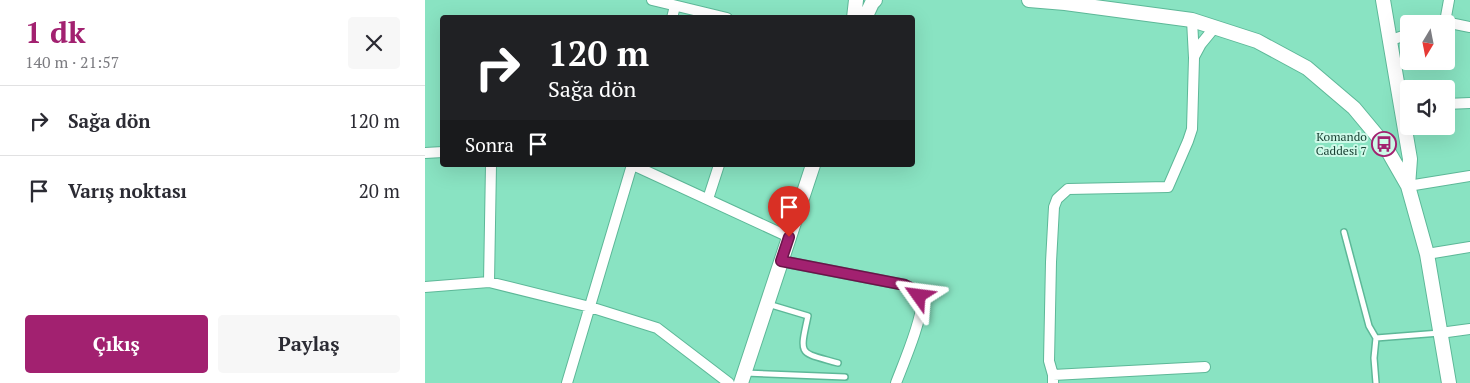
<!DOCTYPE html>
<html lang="tr">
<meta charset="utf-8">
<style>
:root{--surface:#fff;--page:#f7f7f7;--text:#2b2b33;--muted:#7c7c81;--line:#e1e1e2;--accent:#a22170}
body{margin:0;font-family:"PT Serif",serif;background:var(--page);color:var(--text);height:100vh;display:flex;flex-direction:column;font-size:19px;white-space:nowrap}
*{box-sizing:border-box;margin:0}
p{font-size:16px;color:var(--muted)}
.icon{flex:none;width:28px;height:28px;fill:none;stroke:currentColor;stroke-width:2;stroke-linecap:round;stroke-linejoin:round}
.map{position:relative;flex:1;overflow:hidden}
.sheet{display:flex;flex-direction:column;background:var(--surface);width:425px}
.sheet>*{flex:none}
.hud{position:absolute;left:15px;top:15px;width:475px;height:152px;border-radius:5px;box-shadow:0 5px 20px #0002;background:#202124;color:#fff;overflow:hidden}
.needle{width:32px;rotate:190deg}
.fabs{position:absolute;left:975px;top:15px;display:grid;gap:10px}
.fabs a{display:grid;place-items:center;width:55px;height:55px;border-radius:5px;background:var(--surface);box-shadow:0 5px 20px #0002;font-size:25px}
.pin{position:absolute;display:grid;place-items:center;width:42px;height:42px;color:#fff;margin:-51px -21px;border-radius:50% 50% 50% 0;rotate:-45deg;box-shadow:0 0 5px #0007}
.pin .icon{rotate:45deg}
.me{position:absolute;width:55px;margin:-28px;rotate:301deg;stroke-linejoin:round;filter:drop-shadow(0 0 4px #0008)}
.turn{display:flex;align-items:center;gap:18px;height:105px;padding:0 25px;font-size:22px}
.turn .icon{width:65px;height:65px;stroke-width:2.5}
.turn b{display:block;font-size:35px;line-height:42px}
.then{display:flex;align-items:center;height:48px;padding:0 25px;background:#0003;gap:10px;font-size:19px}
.round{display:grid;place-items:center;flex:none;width:52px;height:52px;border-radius:5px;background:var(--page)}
.summary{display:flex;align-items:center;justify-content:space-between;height:85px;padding:0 25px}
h1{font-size:30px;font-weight:700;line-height:38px;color:var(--accent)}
.action{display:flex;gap:10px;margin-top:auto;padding:10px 25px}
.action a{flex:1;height:58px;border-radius:5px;background:var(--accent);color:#fff;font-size:20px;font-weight:700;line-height:58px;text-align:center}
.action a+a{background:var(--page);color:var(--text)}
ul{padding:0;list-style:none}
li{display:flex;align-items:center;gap:15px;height:70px;padding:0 25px;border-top:1px solid var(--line)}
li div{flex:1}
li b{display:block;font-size:19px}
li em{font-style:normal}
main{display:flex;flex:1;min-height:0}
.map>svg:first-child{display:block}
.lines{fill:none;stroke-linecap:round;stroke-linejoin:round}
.lane-casing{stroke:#5db898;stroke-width:8}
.street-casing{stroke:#5db898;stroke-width:12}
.secondary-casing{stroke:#5db898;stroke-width:16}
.lane{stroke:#fff;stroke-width:5}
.street{stroke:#fff;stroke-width:10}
.secondary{stroke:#fff;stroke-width:14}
.route-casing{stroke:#691549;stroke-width:12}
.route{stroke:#a22170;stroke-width:9}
.labels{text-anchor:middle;stroke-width:4;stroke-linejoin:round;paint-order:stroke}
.poi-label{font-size:12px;fill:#163d30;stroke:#cffae9;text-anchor:end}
</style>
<main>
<section class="sheet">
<div class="summary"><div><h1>1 dk</h1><p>140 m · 21:57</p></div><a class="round"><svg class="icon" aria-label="close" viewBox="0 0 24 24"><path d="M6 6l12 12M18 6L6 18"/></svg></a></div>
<ul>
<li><svg class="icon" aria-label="right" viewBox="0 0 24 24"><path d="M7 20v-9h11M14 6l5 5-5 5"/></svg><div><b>Sağa dön</b></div><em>120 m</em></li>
<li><svg class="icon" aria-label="arrive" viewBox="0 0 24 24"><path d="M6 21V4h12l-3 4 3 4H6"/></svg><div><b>Varış noktası</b></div><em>20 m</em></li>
</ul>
<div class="action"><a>Çıkış</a><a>Paylaş</a></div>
</section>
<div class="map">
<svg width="1045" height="383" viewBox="0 0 1045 383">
<rect width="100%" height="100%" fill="#89e3c2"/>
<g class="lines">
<defs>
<path id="lane" d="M919,232L944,326L951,338L949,358L951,383
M343,304L383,316C374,357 374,352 413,363
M951,338L1015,333
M320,373L420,377"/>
<path id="street" d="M227,0L302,18
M247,18L250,6
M1020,22L1024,0
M1016,24L1020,22L1045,27
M966,40L984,34
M769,57L776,44L790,27
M1021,104L1045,103
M0,153L18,152
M208,165L364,237
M983,186L1045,176
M283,199L294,165
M1002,254L1045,247
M356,261L480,285C488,288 494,293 496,301C499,316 477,367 471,383
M64,282L66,165
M0,287L64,282L165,307L232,328L304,383
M1015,333L1045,329
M628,375L780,367
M142,383L207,165
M628,383V375L624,361L626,262L629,207L632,199L643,189L743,187L763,141L767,129L769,58L767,20"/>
<path id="secondary" d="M604,0L640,3L767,20L832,41L882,68L929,108L959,144L983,186L1002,254L1024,383
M958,0L985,159L983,186
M429,18L431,0
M440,18L447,3L450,0
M316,383L388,165"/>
</defs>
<!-- lane casing -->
<use href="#lane" class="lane-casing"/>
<!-- street casing -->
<use href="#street" class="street-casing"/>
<!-- secondary casing -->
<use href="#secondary" class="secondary-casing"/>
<!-- lane -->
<use href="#lane" class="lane"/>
<!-- street -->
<use href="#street" class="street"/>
<!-- secondary -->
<use href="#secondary" class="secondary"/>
</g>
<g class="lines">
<defs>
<path id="route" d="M364,237L356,261L480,285L486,288L494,296"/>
</defs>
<!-- route casing -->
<use href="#route" class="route-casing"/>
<!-- route -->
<use href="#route" class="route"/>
</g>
<!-- icons -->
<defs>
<symbol id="bus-ring" viewBox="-11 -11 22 22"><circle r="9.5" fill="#cffae9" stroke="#a22170" stroke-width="1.5"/><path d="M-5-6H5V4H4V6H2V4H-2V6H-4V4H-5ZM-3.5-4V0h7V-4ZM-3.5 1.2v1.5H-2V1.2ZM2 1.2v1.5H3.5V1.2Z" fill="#a22170"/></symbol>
</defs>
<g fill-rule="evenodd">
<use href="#bus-ring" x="945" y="130" width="28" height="28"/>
</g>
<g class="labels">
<!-- poi labels -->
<g class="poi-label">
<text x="942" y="141">Komando<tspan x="942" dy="14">Caddesi 7</tspan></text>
</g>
</g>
</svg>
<div class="fabs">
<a><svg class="needle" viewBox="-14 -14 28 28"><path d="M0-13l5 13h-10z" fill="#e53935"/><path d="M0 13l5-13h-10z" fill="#7c7c81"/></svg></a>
<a><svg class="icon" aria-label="sound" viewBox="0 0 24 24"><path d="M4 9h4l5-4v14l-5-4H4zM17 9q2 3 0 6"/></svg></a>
</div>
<div class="pin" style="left:364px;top:237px;background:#d93025"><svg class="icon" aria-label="arrive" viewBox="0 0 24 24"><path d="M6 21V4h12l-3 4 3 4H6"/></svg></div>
<svg class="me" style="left:494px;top:296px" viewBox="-20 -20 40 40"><path d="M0-17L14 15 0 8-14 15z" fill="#a22170" stroke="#fff" stroke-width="4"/></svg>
<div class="hud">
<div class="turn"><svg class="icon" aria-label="right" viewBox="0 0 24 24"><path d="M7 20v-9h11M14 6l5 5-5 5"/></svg><div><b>120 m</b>Sağa dön</div></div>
<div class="then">Sonra<svg class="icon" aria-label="arrive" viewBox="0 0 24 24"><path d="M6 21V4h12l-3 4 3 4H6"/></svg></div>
</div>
</div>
</main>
